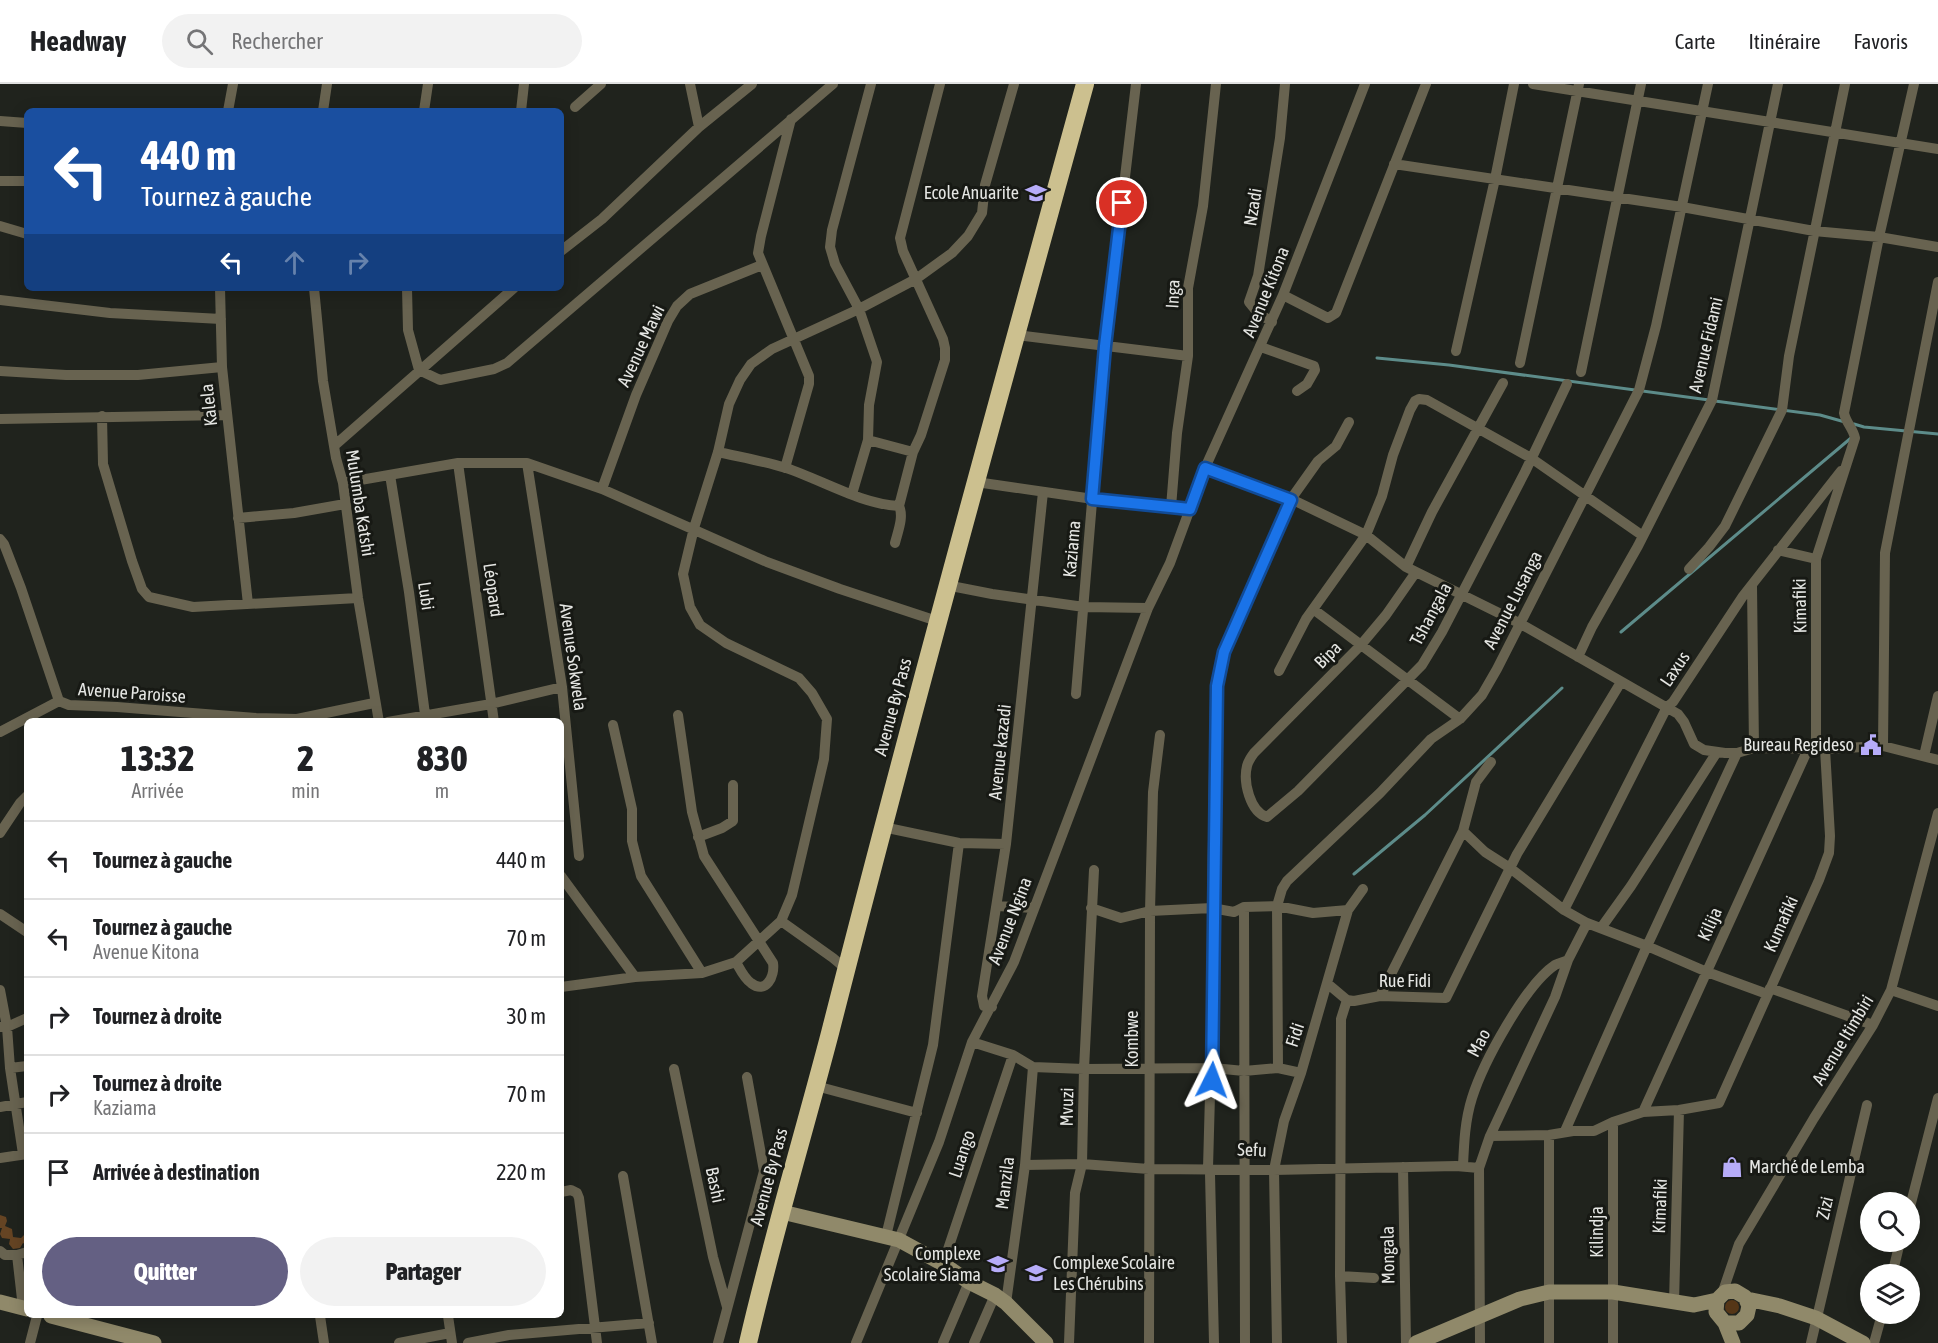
<!DOCTYPE html>
<html lang="fr">
<meta charset="utf-8">
<style>
:root{--surface:#fff;--page:#f2f2f2;--text:#202124;--muted:#757577;--line:#e0e0e0;--accent:#646083}
body{margin:0;font-family:"Asap Condensed",sans-serif;background:var(--page);color:var(--text);height:100vh;display:flex;flex-direction:column;font-size:22px;white-space:nowrap}
*{box-sizing:border-box;margin:0}
p{font-size:20px;color:var(--muted)}
.icon{flex:none;width:33px;height:33px;fill:none;stroke:currentColor;stroke-width:2;stroke-linecap:round;stroke-linejoin:round}
.map{position:relative;flex:1;overflow:hidden}
.drawer{position:absolute;left:24px;top:634px;width:540px;height:600px;display:flex;flex-direction:column;background:var(--surface);border-radius:9px;box-shadow:0 3px 15px #0003}
.drawer>*{flex:none}
.hud{position:absolute;left:24px;top:24px;width:540px;height:183px;border-radius:9px;box-shadow:0 3px 15px #0003;background:#1a4fa0;color:#fff;overflow:hidden}
.tools{position:absolute;left:1860px;top:1108px;display:grid;gap:12px}
.tools a{display:grid;place-items:center;width:60px;height:60px;border-radius:50%;background:var(--surface);box-shadow:0 3px 15px #0003;font-size:30px}
.pin{position:absolute;display:grid;place-items:center;width:51px;height:51px;color:#fff;margin:-26px;border:3px solid #fff;border-radius:50%;box-shadow:0 2px 6px #0007}
.me{position:absolute;width:66px;margin:-33px;rotate:3deg;stroke-linejoin:round;filter:drop-shadow(0 0 4px #0008)}
.turn{display:flex;align-items:center;gap:21px;height:126px;padding:0 18px;font-size:27px}
.turn .icon{width:78px;height:78px;stroke-width:2.5}
.turn b{display:block;font-size:42px;line-height:51px}
.lanes{display:flex;align-items:center;height:57px;padding:0 18px;background:#0003;justify-content:center;gap:30px;direction:ltr}
.lanes .off{opacity:.35}
.eta{display:flex;justify-content:space-evenly;align-items:center;height:102px;text-align:center}
.eta b{font-size:36px;font-weight:800;line-height:42px}
.cta{display:flex;gap:12px;margin-top:auto;padding:12px 18px}
.cta a{flex:1;height:69px;border-radius:36px;background:var(--accent);color:#fff;font-size:24px;font-weight:800;line-height:69px;text-align:center}
.cta a+a{background:var(--page);color:var(--text)}
ul{padding:0;list-style:none}
li{display:flex;align-items:center;gap:18px;height:78px;padding:0 18px;border-top:2px solid var(--line)}
li div{flex:1}
li b{display:block;font-size:22px}
li em{font-style:normal}
header{display:flex;align-items:center;gap:36px;box-sizing:border-box;height:84px;padding:0 30px;background:var(--surface);border-bottom:2px solid var(--line)}
header strong{font-size:28px}
nav{display:flex;gap:33px;margin-inline-start:auto;font-size:21px}
.search{width:420px;height:54px;background:var(--page);display:flex;align-items:center;gap:15px;box-sizing:border-box;padding:0 21px;border-radius:33px;color:var(--muted);font-size:22px}
.map>svg:first-child{display:block}
.green{fill:#553617}
.forest{fill:#654423}
.lines{fill:none;stroke-linecap:round;stroke-linejoin:round}
.stream{stroke:#5d8c8a;stroke-width:3}
.street{stroke:#686350;stroke-width:10}
.secondary{stroke:#90896a;stroke-width:15}
.highway{stroke:#ccc08f;stroke-width:18}
.route-casing{stroke:#114b97;stroke-width:15}
.route{stroke:#1a73e8;stroke-width:10}
.labels{text-anchor:middle;stroke-width:6;stroke-linejoin:round;paint-order:stroke}
.poi-label{font-size:18px;fill:#e5e6e3;stroke:#171914;text-anchor:end}
.street-label{font-size:18px;fill:#e5e6e3;stroke:#171914}
</style>
<header>
<strong>Headway</strong>
<div class="search"><svg class="icon" aria-label="search" viewBox="0 0 24 24"><circle cx="10" cy="10" r="6"/><path d="M15 15l6 6"/></svg>Rechercher</div>
<nav><a>Carte</a><a>Itinéraire</a><a>Favoris</a></nav>
</header>
<div class="map">
<svg width="1938" height="1259" viewBox="0 0 1938 1259">
<rect width="100%" height="100%" fill="#20231d"/>
<!-- green -->
<path class="green" d="M1725 1223a7 7 0 1 1 14 0a7 7 0 1 1-14 0Z"/>
<!-- forest -->
<path class="forest" d="M0,1131L6,1133L7,1137L5,1142L12,1145L13,1153L21,1154L27,1148V1161L23,1159L20,1164L13,1165L9,1160L10,1155L2,1154L0,1150L2,1144H0Z"/>
<g class="lines">
<!-- stream -->
<path class="stream" d="M1377,274L1449,281L1709,316
M1715,317L1820,331L1845,338
M1854,340L1864,343L1938,350
M1621,548L1851,354
M1354,790L1425,731L1562,604"/>
<!-- street -->
<path class="street" d="M690,0L699,43
M1533,0L1938,65
M575,23L601,0
M228,27L233,0
M323,27L327,0
M424,27L428,0
M521,27L524,0
M0,37L27,39
M1394,80L1682,123L1814,147L1879,153L1938,163
M0,97H27
M0,142L27,150
M561,167L602,135L699,43L752,0
M220,204L222,283L248,520
M314,204L323,297L336,374L343,399L358,514L379,638
M407,204L408,246L419,286L440,296L494,285L507,279L833,0
M1283,211L1328,234L1336,229L1426,0
M0,216L110,229L221,235
M1272,238L1258,229L1249,218L1258,192L1280,54L1285,0
M1016,251L1188,272
M1261,263L1314,282L1315,286L1307,300L1297,307
M1456,267L1495,95L1514,0
M1520,279L1579,0
M0,287L66,291H138L222,283
M1581,288L1641,0
M102,332L103,380L132,477L142,505L149,513L193,523L358,514
M0,335L227,331
M868,356L913,368
M334,362L514,204
M718,368C740,373 764,377 786,384C822,396 861,420 899,422L913,368L921,351L945,276V264L943,255L903,167L900,154L940,0
M458,379L494,638
M527,379L562,603L579,772
M785,384L809,300V292L758,169L761,152L791,35
M1205,384L1291,415L1366,451L1406,483L1519,539L1678,630L1684,638L1694,660L1704,666L1725,669H1737L1754,664L1825,665L1883,662L1938,676
M390,391L409,508L426,638
M976,398L1093,415L1190,425
M343,399L458,379H527L602,405L767,478L840,505L937,537
M602,405L636,311L668,237L677,222L690,210L762,181
M852,410L868,356L869,321L877,278L859,225L835,180L830,163L832,146L871,0
M1171,423L1177,349L1188,272V204L1203,122L1216,0
M238,434L294,429L345,420
M0,455L4,460L21,504L59,617L69,621L117,623L256,634L297,635L374,619
M895,459C898,447 904,433 899,422
M1778,466L1816,475
M1406,483L1432,428L1503,299
M1689,485L1709,463L1725,442L1782,326L1789,272L1845,0
M1416,488L1386,531L1360,562L1254,669C1251,673 1248,678 1247,682C1243,698 1250,728 1267,733L1298,707L1422,581L1442,548L1525,388L1567,300
M946,501L992,510L1084,523L1148,524
M1752,502L1754,664
M1313,525L1460,635
M1578,573L1592,543L1638,462L1712,316L1778,0
M1279,587L1306,535L1366,451L1382,412L1393,371L1410,326L1415,317L1419,315L1427,316L1531,374L1643,452
M1076,610L1105,262L1136,0
M678,631L692,728L704,772L773,879C775,892 766,911 751,899C744,894 740,885 736,878
M388,638L491,620L562,603
M613,641L632,725V757L641,792L702,889
M0,648L59,617
M1883,662L1885,469L1938,198
M1816,665V475L1855,354C1853,344 1846,339 1844,329L1879,153L1914,0
M1924,672L1938,612
M883,743L959,759L1006,760
M1463,747L1485,768L1510,784L1564,826L1587,839L1647,862L1707,888L1767,910
M0,749L20,719L27,712
M698,753L722,744L733,737V701
M561,792L635,893
M997,822L1034,824
M1244,823L1245,1259
M1091,824L1121,834L1150,827L1212,824L1234,828L1244,823L1277,822L1313,829L1348,826
M1564,826L1667,623L1673,618L1743,512L1841,387
M0,830L27,848
M781,837L833,874L846,885
M1601,844L1631,802L1717,668
M1328,900L1347,916
M561,903L635,893L702,889L736,878L781,837L792,811L824,675L827,635L812,609L799,594L726,559L700,541L690,523L683,490L694,444L718,368L729,320L740,296L751,280L772,265L859,225L916,195L952,169L968,152L982,129L985,101L1014,0
M1770,904L1873,941
M0,906L7,943L10,984L23,1070
M1891,906L1938,922
M1380,912L1463,747L1476,698L1491,678
M992,923L984,922L982,912L1006,760L1043,408
M0,943H7L27,934
M972,958L1013,971L1033,983L1084,985L1213,984L1244,987L1278,984L1301,989
M10,984L27,982
M1278,984L1277,822L1282,805L1287,797L1380,709L1431,655L1460,635L1482,611L1497,585L1639,306L1656,242L1708,0
M674,985L713,1173L727,1223
M816,1002L917,1029
M0,1023L27,1018
M1643,1028L1808,665
M1565,1047L1647,862L1737,669
M1490,1052L1549,1051L1573,1047H1594L1613,1038L1643,1028L1679,1026L1719,1019L1819,796L1829,769L1830,752L1825,665
M0,1074L27,1070
M1025,1081L1082,1080L1149,1085L1274,1086L1456,1082L1479,1084
M1463,1082C1464,1059 1465,1036 1472,1014C1483,979 1525,901 1555,881C1559,879 1564,878 1568,876
M1403,1083L1406,1259
M623,1092L652,1259
M561,1108L571,1106L577,1109L579,1114L597,1259
M1910,1123L1938,1014
M886,1152L933,961L959,759
M0,1167L5,1171H17L27,1168
M17,1171L23,1224
M943,1180L1013,971
M1892,1191L1900,1158
M1340,1192L1374,1194
M1722,1210L1739,1160L1814,1034L1873,941L1891,906L1938,729
M1006,1219L1025,1081L1033,983
M1674,1219L1679,1026
M320,1232L324,1259
M448,1232L452,1259
M30,1259L37,1232
M399,1259L450,1249
M468,1259L509,1251L649,1239
M718,1259L764,1087L747,993
M856,1259L939,1058L972,958L1014,878L1148,524L1170,479L1205,384L1283,211L1365,0
M943,1259L969,1198
M974,1259L995,1211
M1069,1259L1075,1109L1082,1080L1084,985L1094,786
M1149,1259L1150,827L1153,708L1160,651
M1214,1259L1210,1090L1208,1084L1210,1011L1213,984L1212,824L1215,618L1219,585L1224,568L1291,415L1318,377L1336,362L1349,338
M1277,1259L1274,1086L1284,1037L1301,989L1348,826L1363,805
M1342,1259L1340,1192L1341,935L1347,916L1354,917L1380,912L1446,914L1517,770L1621,598
M1480,1259L1479,1084L1490,1052L1555,913L1568,876L1587,839
M1549,1259V1051
M1613,1259V1038
M1811,1259L1867,1021
M1874,1259L1882,1230"/>
<!-- secondary -->
<path class="secondary" d="M782,1128L899,1156L943,1180L969,1198L995,1211L1006,1219L1046,1259
M1747,1215L1780,1222L1816,1234L1863,1259
M0,1218L27,1225
M51,1232L154,1259
M1725,1239L1733,1259
M1416,1259L1520,1215L1549,1208H1613L1694,1221L1717,1216L1725,1208L1735,1207L1745,1213L1749,1222L1747,1231L1739,1239H1725L1716,1228L1717,1216"/>
<!-- highway -->
<path class="highway" d="M748,1259C772,1155 803,1052 830,949C911,631 998,316 1085,0"/>
</g>
<g class="lines">
<defs>
<path id="route" d="M1122,119L1105,262L1092,415L1190,425L1205,384L1291,416L1224,568L1217,602L1212,996"/>
</defs>
<!-- route casing -->
<use href="#route" class="route-casing"/>
<!-- route -->
<use href="#route" class="route"/>
</g>
<!-- icons -->
<defs>
<symbol id="school-bare" viewBox="-9 -9 18 18"><path d="M0-5L7-2L0 1L-7-2ZM-4 1L0 2.5L4 1V4Q0 6-4 4Z" fill="#b6acf8" stroke="#171914" stroke-width="2.5" paint-order="stroke"/></symbol>
<symbol id="civic-bare" viewBox="-9 -9 18 18"><path d="M-.6-6.5H3V-4.5H.6V-3L4-1V1h2V6H-6V1h2V-1L-.6-3ZM-1.2 2.5V6h2.4V2.5Z" fill="#b6acf8" stroke="#171914" stroke-width="2.5" paint-order="stroke"/></symbol>
<symbol id="shop-bare" viewBox="-9 -9 18 18"><path d="M-5-2.5h2.3a2.7 3.5 0 0 1 5.4 0H5L5.5 6h-11ZM-1.5-2.5h3a1.5 2.3 0 0 0-3 0Z" fill="#b6acf8" stroke="#171914" stroke-width="2.5" paint-order="stroke"/></symbol>
</defs>
<g fill-rule="evenodd">
<use href="#school-bare" x="1021" y="94" width="30" height="30"/>
<use href="#civic-bare" x="1856" y="646" width="30" height="30"/>
<use href="#shop-bare" x="1717" y="1068" width="30" height="30"/>
<use href="#school-bare" x="983" y="1165" width="30" height="30"/>
<use href="#school-bare" x="1021" y="1174" width="30" height="30"/>
</g>
<g class="labels">
<!-- poi labels -->
<g class="poi-label">
<text x="1019" y="115">Ecole Anuarite</text>
<text x="1854" y="667">Bureau Regideso</text>
<text x="1749" y="1089" text-anchor="start">Marché de Lemba</text>
<text x="981" y="1176">Complexe<tspan x="981" dy="21">Scolaire Siama</tspan></text>
<text x="1053" y="1185" text-anchor="start">Complexe Scolaire<tspan x="1053" dy="21">Les Chérubins</tspan></text>
</g>
<!-- street labels -->
<g class="street-label">
<text transform="translate(1253 123) rotate(-81)" y="6">Nzadi</text>
<text transform="translate(1266 208) rotate(-68)" y="6">Avenue Kitona</text>
<text transform="translate(1173 210) rotate(-87)" y="6">Inga</text>
<text transform="translate(1706 261) rotate(-77)" y="6">Avenue Fidami</text>
<text transform="translate(641 262) rotate(-65)" y="6">Avenue Mawi</text>
<text transform="translate(209 321) rotate(-96)" y="6">Kalela</text>
<text transform="translate(360 419) rotate(81)" y="6">Mulumba Katshi</text>
<text transform="translate(1072 465) rotate(-85)" y="6">Kaziama</text>
<text transform="translate(493 506) rotate(82)" y="6">Léopard</text>
<text transform="translate(426 512) rotate(82)" y="6">Lubi</text>
<text transform="translate(1513 516) rotate(-63)" y="6">Avenue Lusanga</text>
<text transform="translate(1800 522) rotate(-91)" y="6">Kimafiki</text>
<text transform="translate(1431 530) rotate(-62)" y="6">Tshangala</text>
<text transform="translate(1328 571) rotate(-45)" y="6">Bipa</text>
<text transform="translate(573 573) rotate(82)" y="6">Avenue Sokwela</text>
<text transform="translate(1675 585) rotate(-56)" y="6">Laxus</text>
<text transform="translate(132 609) rotate(4)" y="6">Avenue Paroisse</text>
<text transform="translate(893 623) rotate(-75)" y="6">Avenue By Pass</text>
<text transform="translate(1000 668) rotate(-84)" y="6">Avenue kazadi</text>
<text transform="translate(1010 837) rotate(-69)" y="6">Avenue Ngina</text>
<text transform="translate(1710 840) rotate(-66)" y="6">Kilija</text>
<text transform="translate(1781 840) rotate(-66)" y="6">Kumafiki</text>
<text x="1405" y="903">Rue Fidi</text>
<text transform="translate(1295 951) rotate(-72)" y="6">Fidi</text>
<text transform="translate(1132 955) rotate(-90)" y="6">Kombwe</text>
<text transform="translate(1843 956) rotate(-59)" y="6">Avenue Itimbiri</text>
<text transform="translate(1479 959) rotate(-62)" y="6">Mao</text>
<text transform="translate(1067 1023) rotate(-89)" y="6">Mvuzi</text>
<text transform="translate(1252 1066) rotate(2)" y="6">Sefu</text>
<text transform="translate(962 1070) rotate(-72)" y="6">Luango</text>
<text transform="translate(769 1093) rotate(-75)" y="6">Avenue By Pass</text>
<text transform="translate(1005 1099) rotate(-83)" y="6">Manzila</text>
<text transform="translate(715 1101) rotate(78)" y="6">Bashi</text>
<text transform="translate(1660 1122) rotate(-88)" y="6">Kimafiki</text>
<text transform="translate(1825 1124) rotate(-77)" y="6">Zizi</text>
<text transform="translate(1597 1148) rotate(-90)" y="6">Kilindja</text>
<text transform="translate(1388 1171) rotate(-91)" y="6">Mongala</text>
</g>
</g>
</svg>
<div class="tools">
<a><svg class="icon" aria-label="search" viewBox="0 0 24 24"><circle cx="10" cy="10" r="6"/><path d="M15 15l6 6"/></svg></a>
<a><svg class="icon" aria-label="layers" viewBox="0 0 24 24"><path d="M12 4l9 5-9 5-9-5zM3 14l9 5 9-5"/></svg></a>
</div>
<div class="pin" style="left:1122px;top:119px;background:#d93025"><svg class="icon" aria-label="arrive" viewBox="0 0 24 24"><path d="M6 21V4h12l-3 4 3 4H6"/></svg></div>
<svg class="me" style="left:1212px;top:996px" viewBox="-20 -20 40 40"><path d="M0-17L14 15 0 8-14 15z" fill="#1a73e8" stroke="#fff" stroke-width="4"/></svg>
<div class="hud">
<div class="turn"><svg class="icon" aria-label="left" viewBox="0 0 24 24"><path d="M17 20v-9H6M10 6l-5 5 5 5"/></svg><div><b>440 m</b>Tournez à gauche</div></div>
<div class="lanes"><svg class="icon" aria-label="left" viewBox="0 0 24 24"><path d="M17 20v-9H6M10 6l-5 5 5 5"/></svg><svg class="icon off" aria-label="ahead" viewBox="0 0 24 24"><path d="M12 20V5M6 11l6-6 6 6"/></svg><svg class="icon off" aria-label="right" viewBox="0 0 24 24"><path d="M7 20v-9h11M14 6l5 5-5 5"/></svg></div>
</div>
<section class="drawer">
<div class="eta">
<div><b>13:32</b><p>Arrivée</p></div>
<div><b>2</b><p>min</p></div>
<div><b>830</b><p>m</p></div>
</div>
<ul>
<li><svg class="icon" aria-label="left" viewBox="0 0 24 24"><path d="M17 20v-9H6M10 6l-5 5 5 5"/></svg><div><b>Tournez à gauche</b></div><em>440 m</em></li>
<li><svg class="icon" aria-label="left" viewBox="0 0 24 24"><path d="M17 20v-9H6M10 6l-5 5 5 5"/></svg><div><b>Tournez à gauche</b><p>Avenue Kitona</p></div><em>70 m</em></li>
<li><svg class="icon" aria-label="right" viewBox="0 0 24 24"><path d="M7 20v-9h11M14 6l5 5-5 5"/></svg><div><b>Tournez à droite</b></div><em>30 m</em></li>
<li><svg class="icon" aria-label="right" viewBox="0 0 24 24"><path d="M7 20v-9h11M14 6l5 5-5 5"/></svg><div><b>Tournez à droite</b><p>Kaziama</p></div><em>70 m</em></li>
<li><svg class="icon" aria-label="arrive" viewBox="0 0 24 24"><path d="M6 21V4h12l-3 4 3 4H6"/></svg><div><b>Arrivée à destination</b></div><em>220 m</em></li>
</ul>
<div class="cta"><a>Quitter</a><a>Partager</a></div>
</section>
</div>
